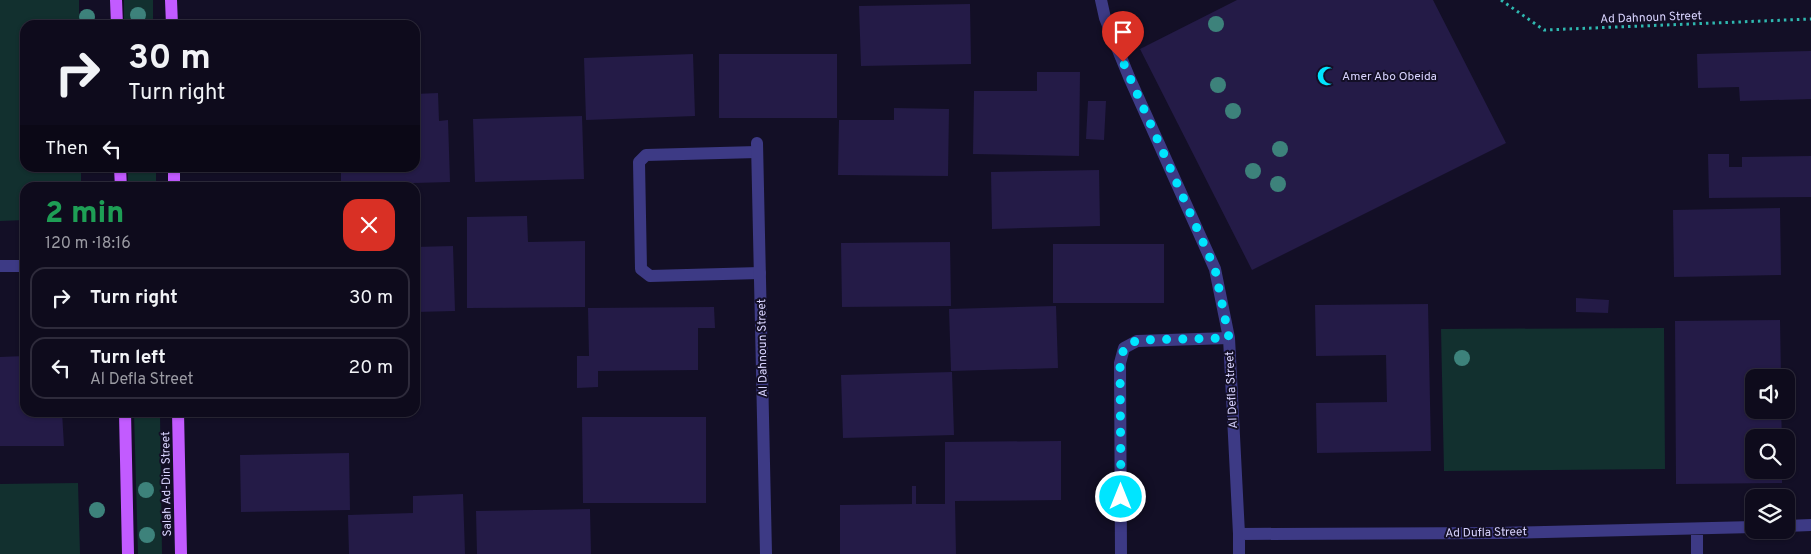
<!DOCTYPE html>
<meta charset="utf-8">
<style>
:root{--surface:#0e0b1c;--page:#171425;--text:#f1f3f6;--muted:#9b9ba3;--line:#2e2b3b}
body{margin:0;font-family:Overpass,sans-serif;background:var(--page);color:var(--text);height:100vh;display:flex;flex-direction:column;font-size:19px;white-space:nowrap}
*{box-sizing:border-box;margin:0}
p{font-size:16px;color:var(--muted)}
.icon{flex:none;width:28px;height:28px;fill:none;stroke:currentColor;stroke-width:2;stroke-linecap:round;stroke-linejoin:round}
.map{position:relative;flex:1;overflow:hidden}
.side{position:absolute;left:20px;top:182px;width:400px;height:235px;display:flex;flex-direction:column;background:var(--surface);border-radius:15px;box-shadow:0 1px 4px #0004,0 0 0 1px var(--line)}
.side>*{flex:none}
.banner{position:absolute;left:20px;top:20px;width:400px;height:152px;border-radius:15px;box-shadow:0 1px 4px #0004,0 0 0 1px var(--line);background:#0e0b1c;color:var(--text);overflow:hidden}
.fabs{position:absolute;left:1745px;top:369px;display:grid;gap:10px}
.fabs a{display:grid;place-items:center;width:50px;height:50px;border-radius:10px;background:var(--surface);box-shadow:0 1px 4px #0004,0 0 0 1px var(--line);font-size:25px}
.pin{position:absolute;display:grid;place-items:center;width:42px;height:42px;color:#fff;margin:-51px -21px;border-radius:50% 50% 50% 0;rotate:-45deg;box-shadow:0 0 5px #0007}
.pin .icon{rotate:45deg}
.me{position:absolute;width:55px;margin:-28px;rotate:0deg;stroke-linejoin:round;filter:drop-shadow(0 0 4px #0008)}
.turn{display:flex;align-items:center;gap:18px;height:105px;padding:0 25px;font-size:22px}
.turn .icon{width:65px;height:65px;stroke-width:2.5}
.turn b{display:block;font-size:35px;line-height:42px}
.then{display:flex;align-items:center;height:48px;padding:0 25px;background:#0003;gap:10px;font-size:19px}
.round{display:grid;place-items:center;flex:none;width:52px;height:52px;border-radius:15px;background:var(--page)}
.summary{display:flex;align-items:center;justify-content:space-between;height:85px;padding:0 25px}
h1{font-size:30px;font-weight:800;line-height:38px;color:#1e9e55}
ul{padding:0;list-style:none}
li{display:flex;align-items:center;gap:15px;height:62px;margin:0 10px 8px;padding:0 15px;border:2px solid var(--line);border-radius:15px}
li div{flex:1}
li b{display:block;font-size:19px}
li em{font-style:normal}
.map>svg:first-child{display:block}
.green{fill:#12302f}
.building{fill:#241b47}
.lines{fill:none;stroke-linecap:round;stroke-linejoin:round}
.path{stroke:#2fb8b0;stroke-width:3;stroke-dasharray:2.5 4;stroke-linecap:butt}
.lane{stroke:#3d3a85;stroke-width:12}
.street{stroke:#3d3a85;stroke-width:12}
.primary{stroke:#c25bff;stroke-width:12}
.tree{fill:#3d827b}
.route{stroke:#00e5ff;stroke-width:9;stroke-dasharray:0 16.2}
.labels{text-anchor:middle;stroke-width:4;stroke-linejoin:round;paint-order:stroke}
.street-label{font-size:12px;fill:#d9d4ff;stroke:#130f26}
.poi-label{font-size:12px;fill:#d9d4ff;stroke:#130f26;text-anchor:start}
</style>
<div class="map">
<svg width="1811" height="554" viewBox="0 0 1811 554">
<rect width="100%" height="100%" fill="#130f26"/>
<!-- green -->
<path class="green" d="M0,0H79V25H25V168H81V187L25,188V220L0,221Z
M124,0H153V25H124Z
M128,168H156V187H128Z
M1664,328L1665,469L1444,471L1441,329Z
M134,413H160L162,554H138Z
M78,483L80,554H0V484Z"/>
<!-- building -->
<path class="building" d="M1237,0H1433L1506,143L1252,270L1140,49Z
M970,4L971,64L861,66L859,6Z
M1811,51V99L1740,101L1739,87L1698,88L1697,54Z
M693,54L695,116L586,120L584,58Z
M719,54H837V118H719Z
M1037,72H1080L1079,156L973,154L974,91H1037Z
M438,93L439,121L448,120L450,182L341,185V168H415V94Z
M1088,101H1106L1104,140L1086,139Z
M894,108L949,109L948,176L838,175L839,120H894Z
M582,116L584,179L475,182L473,119Z
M1708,154H1729V167H1742V157L1811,156V197L1709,198Z
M1099,170L1100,226L992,229L991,172Z
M1780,208L1781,275L1674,277L1673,210Z
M527,216L528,242L585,241V307L467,308V217Z
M950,242L951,306L842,307L841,243Z
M1053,244H1164V303H1053Z
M453,246L455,311L415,312V247Z
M1576,298L1609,300L1608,313L1576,312Z
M1428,304L1431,451L1317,453L1316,403L1387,402L1386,355L1316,356L1315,305Z
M1056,306L1058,368L951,371L949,309Z
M714,307L715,328H698V370L598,371V387L577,388V356H589L588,308Z
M1780,320L1781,378H1754V410H1781L1782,438H1754V470H1782V483L1676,484L1675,321Z
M25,356V412H62L64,446H0V357Z
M952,372L954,435L843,438L841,375Z
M582,417H706V503H583Z
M1061,441V500L955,501L956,554H840V505L912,504V486H916V504H945V442Z
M349,453L350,510L241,512L240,455Z
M463,494L465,554H349L348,515L413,513V496Z
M590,509L591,554H477L476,511Z"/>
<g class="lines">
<!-- path -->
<path class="path" d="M1501,0L1544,30L1811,19"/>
<!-- lane -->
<path class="lane" d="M757,152L646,155L639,162L641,269L650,276L760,273"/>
<!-- street -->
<path class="street" d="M1101,0L1105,18L1129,77L1215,269L1229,338L1239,534
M757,143L766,554
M0,266H25
M1786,526L1811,525
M1121,554L1120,363L1124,348L1137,341L1229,338
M1239,554V534L1498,533L1754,527
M1697,554V529"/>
<!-- primary -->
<path class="primary" d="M116,0L117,25
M171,0L172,25
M120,168L121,188
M174,168V188
M125,412L128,554
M178,412L181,554"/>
</g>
<!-- trees -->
<g class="tree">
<circle cx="138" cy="15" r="8"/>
<circle cx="87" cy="17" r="8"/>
<circle cx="1216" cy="24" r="8"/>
<circle cx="1218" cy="85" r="8"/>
<circle cx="1233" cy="111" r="8"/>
<circle cx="1280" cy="149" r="8"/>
<circle cx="1253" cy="171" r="8"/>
<circle cx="1278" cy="184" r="8"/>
<circle cx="1462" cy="358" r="8"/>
<circle cx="146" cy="490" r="8"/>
<circle cx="97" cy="510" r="8"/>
<circle cx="147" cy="535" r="8"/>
</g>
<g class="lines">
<!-- route -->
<path class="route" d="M1121,497L1120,363L1124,348L1137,340L1229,338L1215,269L1123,62"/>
</g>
<!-- icons -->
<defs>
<symbol id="mosque-bare" viewBox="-9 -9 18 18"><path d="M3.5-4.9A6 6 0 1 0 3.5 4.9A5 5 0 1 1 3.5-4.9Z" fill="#00e5ff" stroke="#130f26" stroke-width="2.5" paint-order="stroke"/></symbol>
</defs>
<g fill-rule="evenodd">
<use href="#mosque-bare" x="1313" y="62" width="28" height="28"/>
</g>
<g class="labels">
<!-- street labels -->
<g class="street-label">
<text transform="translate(1651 17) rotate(-2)" y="4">Ad Dahnoun Street</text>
<text transform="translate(762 348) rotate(-91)" y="4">Al Dahnoun Street</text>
<text transform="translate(1231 390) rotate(-93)" y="4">Al Defla Street</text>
<text transform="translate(166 484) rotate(-91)" y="4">Salah Ad-Din Street</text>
<text transform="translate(1486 532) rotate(-1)" y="4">Ad Dufla Street</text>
</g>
<!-- poi labels -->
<g class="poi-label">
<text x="1342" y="80">Amer Abo Obeida</text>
</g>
</g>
</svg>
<div class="fabs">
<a><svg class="icon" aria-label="sound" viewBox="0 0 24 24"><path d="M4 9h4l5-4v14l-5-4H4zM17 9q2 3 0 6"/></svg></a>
<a><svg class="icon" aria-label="search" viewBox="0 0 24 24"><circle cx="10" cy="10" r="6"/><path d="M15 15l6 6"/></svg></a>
<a><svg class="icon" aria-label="layers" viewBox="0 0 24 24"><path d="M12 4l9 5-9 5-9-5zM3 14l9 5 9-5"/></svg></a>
</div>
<div class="pin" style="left:1123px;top:62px;background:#d93025"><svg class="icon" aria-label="arrive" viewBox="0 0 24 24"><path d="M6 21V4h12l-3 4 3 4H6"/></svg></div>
<svg class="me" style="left:1121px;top:497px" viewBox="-20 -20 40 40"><circle r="17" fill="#00e5ff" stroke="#fff" stroke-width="3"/><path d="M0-11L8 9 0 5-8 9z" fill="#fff"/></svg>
<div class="banner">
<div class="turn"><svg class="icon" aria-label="right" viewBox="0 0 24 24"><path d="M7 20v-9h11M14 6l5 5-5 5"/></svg><div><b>30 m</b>Turn right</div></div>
<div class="then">Then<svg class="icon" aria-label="left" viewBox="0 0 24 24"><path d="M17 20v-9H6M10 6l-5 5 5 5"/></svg></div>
</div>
<section class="side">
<div class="summary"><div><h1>2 min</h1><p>120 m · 18:16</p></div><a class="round" style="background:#d93025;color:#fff"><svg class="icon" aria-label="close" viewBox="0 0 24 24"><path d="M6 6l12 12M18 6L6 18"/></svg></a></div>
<ul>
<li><svg class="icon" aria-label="right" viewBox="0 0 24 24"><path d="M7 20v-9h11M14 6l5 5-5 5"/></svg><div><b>Turn right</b></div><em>30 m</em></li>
<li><svg class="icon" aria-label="left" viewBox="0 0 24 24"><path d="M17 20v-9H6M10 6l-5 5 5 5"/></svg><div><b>Turn left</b><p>Al Defla Street</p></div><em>20 m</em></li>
</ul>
</section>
</div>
